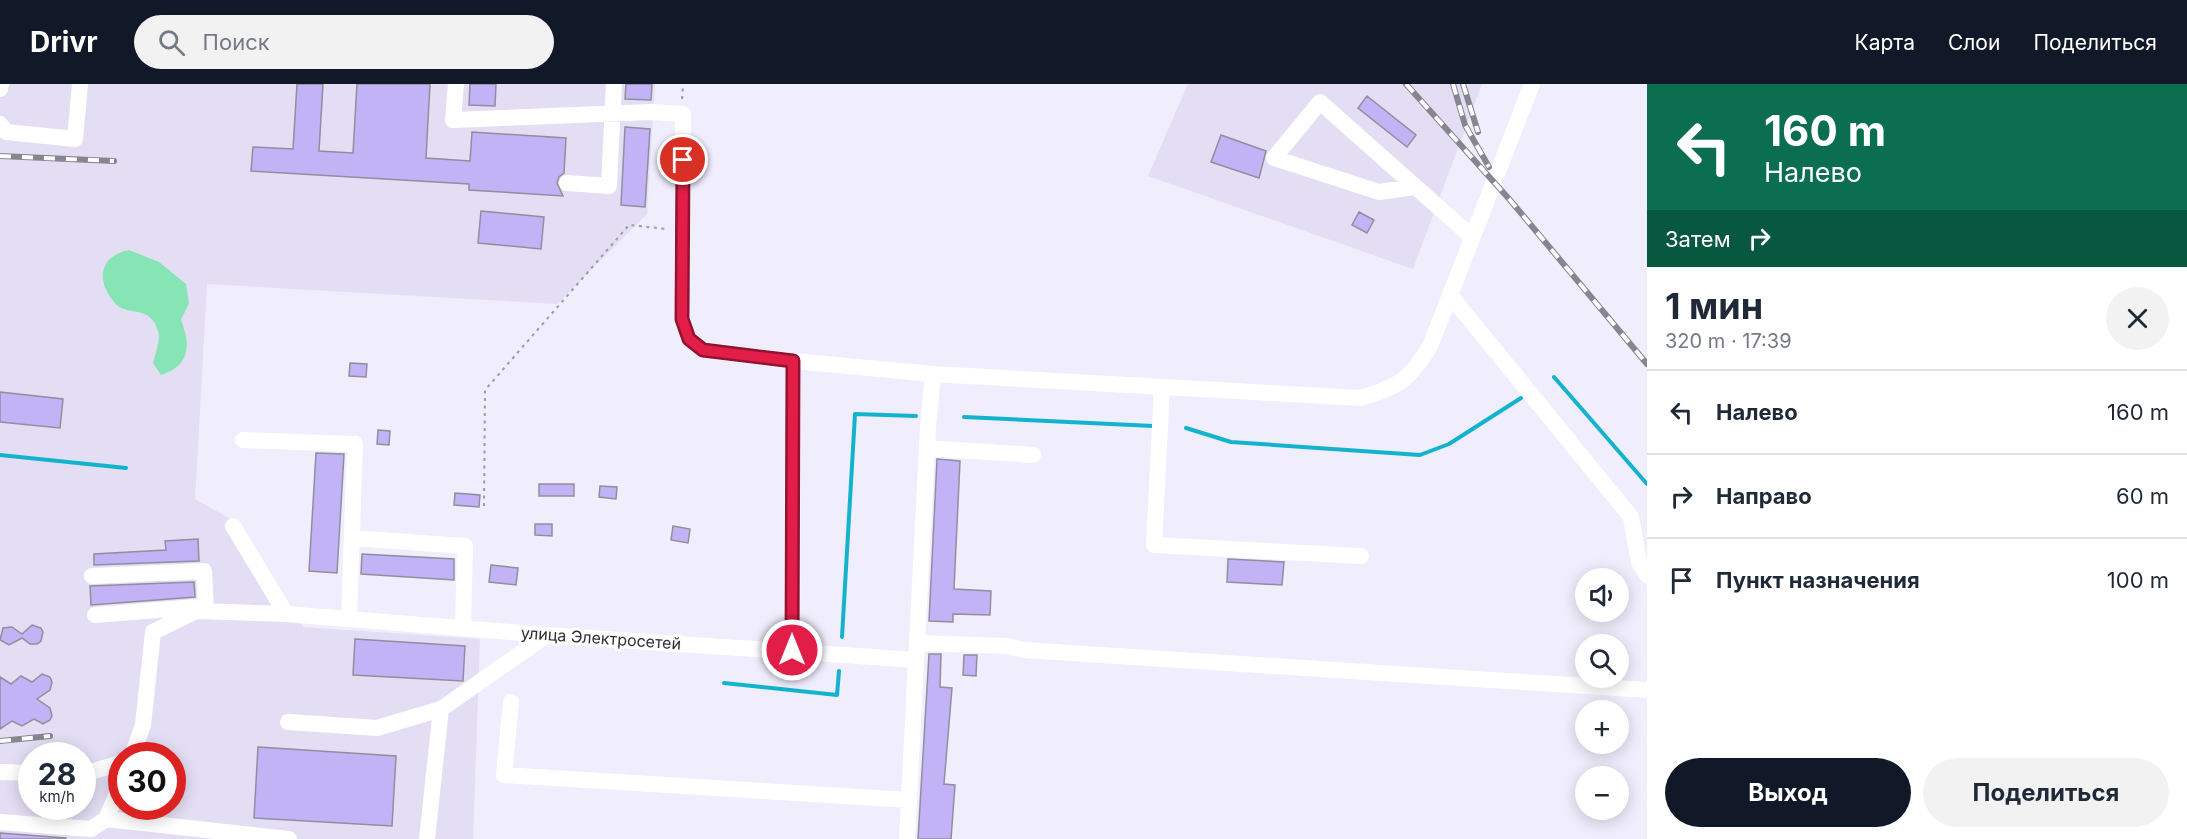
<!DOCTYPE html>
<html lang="ru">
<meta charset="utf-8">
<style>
:root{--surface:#fff;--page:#f2f2f3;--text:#1f2937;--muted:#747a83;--line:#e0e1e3;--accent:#111827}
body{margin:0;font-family:Inter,sans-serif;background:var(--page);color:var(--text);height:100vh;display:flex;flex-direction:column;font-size:22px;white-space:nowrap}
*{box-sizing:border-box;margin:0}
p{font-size:20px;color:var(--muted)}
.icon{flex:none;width:33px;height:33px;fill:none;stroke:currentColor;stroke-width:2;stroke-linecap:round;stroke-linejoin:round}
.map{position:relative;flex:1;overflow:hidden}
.side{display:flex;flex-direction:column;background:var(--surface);width:540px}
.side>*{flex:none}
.hud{background:#0b6e4f;color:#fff;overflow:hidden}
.buttons{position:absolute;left:1575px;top:484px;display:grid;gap:12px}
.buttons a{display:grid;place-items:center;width:54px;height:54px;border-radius:50%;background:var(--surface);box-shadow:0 3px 15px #0003;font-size:30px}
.speed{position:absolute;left:18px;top:658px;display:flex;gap:12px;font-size:30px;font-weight:700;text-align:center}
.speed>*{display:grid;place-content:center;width:78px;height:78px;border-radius:50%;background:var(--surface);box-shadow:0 3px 15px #0003;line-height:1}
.speed small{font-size:15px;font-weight:400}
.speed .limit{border:9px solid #d22;background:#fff;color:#111}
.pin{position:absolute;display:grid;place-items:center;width:51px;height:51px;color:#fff;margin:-26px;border:3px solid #fff;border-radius:50%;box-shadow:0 2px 6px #0007}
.me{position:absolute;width:66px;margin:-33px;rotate:0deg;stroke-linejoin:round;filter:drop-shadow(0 0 4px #0008)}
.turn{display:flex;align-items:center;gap:21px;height:126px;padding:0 18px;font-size:27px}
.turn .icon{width:78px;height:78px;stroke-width:2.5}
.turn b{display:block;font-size:42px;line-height:51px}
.then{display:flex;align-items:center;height:57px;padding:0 18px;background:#0003;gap:12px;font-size:22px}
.round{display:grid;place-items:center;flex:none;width:63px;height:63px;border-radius:32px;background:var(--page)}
.head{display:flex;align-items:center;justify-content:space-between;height:102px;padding:0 18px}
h1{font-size:36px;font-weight:700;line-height:45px}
.action{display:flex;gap:12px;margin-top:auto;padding:12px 18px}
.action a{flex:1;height:69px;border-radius:36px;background:var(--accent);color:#fff;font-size:24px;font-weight:700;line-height:69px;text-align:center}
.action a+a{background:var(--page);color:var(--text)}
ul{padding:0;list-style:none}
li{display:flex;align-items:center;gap:18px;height:84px;padding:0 18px;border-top:2px solid var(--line)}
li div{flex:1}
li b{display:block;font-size:22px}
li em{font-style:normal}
header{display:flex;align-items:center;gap:36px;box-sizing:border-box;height:84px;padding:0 30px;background:var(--accent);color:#fff}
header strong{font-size:28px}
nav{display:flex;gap:33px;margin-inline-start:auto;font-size:21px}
.search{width:420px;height:54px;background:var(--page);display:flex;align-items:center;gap:15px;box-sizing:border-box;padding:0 21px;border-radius:33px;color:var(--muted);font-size:22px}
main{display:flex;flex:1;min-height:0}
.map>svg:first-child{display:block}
.industrial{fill:#e3def4;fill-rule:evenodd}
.green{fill:#87e5b5}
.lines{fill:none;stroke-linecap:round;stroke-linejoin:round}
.stream{stroke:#13b3ce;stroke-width:4}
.building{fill:#c2b2f6;stroke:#918e9d;stroke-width:1.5}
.path{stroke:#9d9ba6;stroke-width:2;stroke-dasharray:3 4.5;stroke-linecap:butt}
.minor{stroke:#fff;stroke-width:16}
.rail-casing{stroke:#878590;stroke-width:6}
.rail{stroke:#fdfdfd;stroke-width:4;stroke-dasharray:11;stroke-linecap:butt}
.route-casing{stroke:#92132f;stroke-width:15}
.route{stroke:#e11d48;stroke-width:10}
.labels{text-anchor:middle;stroke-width:6;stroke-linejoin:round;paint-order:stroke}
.street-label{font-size:16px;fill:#302e34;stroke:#fdfdfd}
</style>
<header>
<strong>Drivr</strong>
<div class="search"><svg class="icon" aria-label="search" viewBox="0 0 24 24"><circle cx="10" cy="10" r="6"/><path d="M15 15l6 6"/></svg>Поиск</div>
<nav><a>Карта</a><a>Слои</a><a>Поделиться</a></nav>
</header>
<main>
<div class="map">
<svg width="1647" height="755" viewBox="0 0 1647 755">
<rect width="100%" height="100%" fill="#f0edfd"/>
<!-- industrial -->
<path class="industrial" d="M0,0H655L647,130L557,220L207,200L195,415L236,438L303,543L480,555L473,755H0ZM32,672H82V723H32ZM122,672H172V723H122Z
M1188,0H1482L1413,185L1148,92Z"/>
<!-- green -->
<path class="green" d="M129,166L159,178L186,200L189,219L181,236C191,261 190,282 161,291L153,279C155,270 161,256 158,247C150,219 126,234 114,218C95,195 100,172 129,166Z"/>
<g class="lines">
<!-- stream -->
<path class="stream" d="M1554,293L1647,400
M964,333L1153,342
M1186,344L1231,358L1420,371L1449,360L1521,314
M0,371L126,384
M842,553L855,330L916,332
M724,599L837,611L839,587"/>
</g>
<!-- building -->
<path class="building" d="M297,0H323L319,67L353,69L357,0H430L426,74L470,77L472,48L566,54L564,89L559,93L557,99L563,112L469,106V100L251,87L253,63L293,65Z
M470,0H496L495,22L469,21Z
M626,0H652L651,16L625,15Z
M1367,12L1416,51L1407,63L1358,24Z
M625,43L650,45L645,123L621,121Z
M1221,51L1266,67L1259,94L1211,78Z
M481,127L544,133L541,165L478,159Z
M1359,128L1374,136L1367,149L1352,141Z
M350,279L367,280L366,293L349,292Z
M0,308L63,315L60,344L0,338Z
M378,346L390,347L389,361L377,360Z
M316,369L344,370L337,489L309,487Z
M937,375L960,377L954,505L991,507L990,531L953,530V538L929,537Z
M539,400H574V412H539Z
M600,402L617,403L616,415L599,413Z
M455,409L480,411L479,423L454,421Z
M535,440H552V452L535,451Z
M673,442L690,445L688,459L671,456Z
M198,455L199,477L94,481V470L166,466L165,457Z
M362,470L454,475V496L361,490Z
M1228,475L1284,478L1282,501L1227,498Z
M491,481L518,484L516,501L489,498Z
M194,498L195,513L91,521L90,502Z
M32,541L41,544L43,548L41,557L37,560H30L22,554L9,561L0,556L3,544L12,543L22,550Z
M355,555L465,562L463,597L353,591Z
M929,570H941L940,603L952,604L944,700L955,701L951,755H918Z
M964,571H977L976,592L963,591Z
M42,590L50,593L52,598L50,606L37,615L50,624L52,632L50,636L43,640L34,635L22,642L12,637L0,645V593L11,600L21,592L32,598Z
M258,663L396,672L392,742L254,734Z
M0,749L66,754V755H0Z"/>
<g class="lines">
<!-- path -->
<path class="path" d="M682,15L683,0
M484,422L485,306L629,141L667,145"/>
<!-- minor -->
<path class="minor" d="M456,0L453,36L651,28L683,30L682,235L689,255L703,266L793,277
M0,5L1,0
M0,40L6,48L75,55L80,0
M567,99L609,102L614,0
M1414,103L1379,108L1274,74L1320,18L1472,153
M1450,211L1631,433L1639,478L1647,491
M1162,303L1154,461L1361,472
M243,356L355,360L349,535
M927,364L1033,371
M352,454L465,462L463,544
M92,492L204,487L206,527
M286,530L547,551L916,576
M95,531L196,523
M917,559L1007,562L1024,566L1647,606
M792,566L793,277L933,290L1360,314C1399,303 1411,295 1431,260L1532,0
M511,618L504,691L909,716
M288,638L377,644L441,625
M132,672L143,641L153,548L196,527L286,530L233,442
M0,688L32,689
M82,690L122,679
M106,735L289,755
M0,738L91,745L106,735L122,698
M427,755L441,625L547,551
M907,755L928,343L933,290"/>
<defs>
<path id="rail" d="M1406,0L1510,116L1647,280
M1453,0L1465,41L1489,83
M1463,0L1478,48
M0,72L114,77
M0,657L50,652"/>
</defs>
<!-- rail casing -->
<use href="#rail" class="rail-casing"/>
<!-- rail -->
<use href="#rail" class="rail"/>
</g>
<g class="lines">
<defs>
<path id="route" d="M683,76L682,235L689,255L703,266L793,277L792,566"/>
</defs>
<!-- route casing -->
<use href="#route" class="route-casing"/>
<!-- route -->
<use href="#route" class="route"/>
</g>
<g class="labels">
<!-- street labels -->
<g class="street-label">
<text transform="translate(601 554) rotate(4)" y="6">улица Электросетей</text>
</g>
</g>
</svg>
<div class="buttons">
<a><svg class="icon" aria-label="sound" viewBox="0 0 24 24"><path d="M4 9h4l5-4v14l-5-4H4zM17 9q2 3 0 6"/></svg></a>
<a><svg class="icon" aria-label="search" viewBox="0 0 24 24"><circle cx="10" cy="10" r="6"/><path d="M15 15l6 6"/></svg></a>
<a>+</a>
<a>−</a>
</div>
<div class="speed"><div>28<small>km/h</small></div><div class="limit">30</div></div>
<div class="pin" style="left:683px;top:76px;background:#d93025"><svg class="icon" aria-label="arrive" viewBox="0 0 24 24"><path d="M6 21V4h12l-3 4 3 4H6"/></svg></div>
<svg class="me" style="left:792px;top:566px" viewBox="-20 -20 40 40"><circle r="17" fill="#e11d48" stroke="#fff" stroke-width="3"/><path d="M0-11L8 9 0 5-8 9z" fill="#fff"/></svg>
</div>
<section class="side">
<div class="hud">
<div class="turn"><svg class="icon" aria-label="left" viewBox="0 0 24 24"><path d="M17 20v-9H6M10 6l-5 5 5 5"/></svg><div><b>160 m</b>Налево</div></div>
<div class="then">Затем<svg class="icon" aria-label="right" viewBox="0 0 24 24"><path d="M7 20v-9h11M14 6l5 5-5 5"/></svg></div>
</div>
<div class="head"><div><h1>1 мин</h1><p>320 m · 17:39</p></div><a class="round"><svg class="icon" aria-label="close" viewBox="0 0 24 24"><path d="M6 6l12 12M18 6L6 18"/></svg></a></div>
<ul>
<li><svg class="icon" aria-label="left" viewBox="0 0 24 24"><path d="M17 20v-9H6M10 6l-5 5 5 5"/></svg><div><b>Налево</b></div><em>160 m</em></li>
<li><svg class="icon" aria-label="right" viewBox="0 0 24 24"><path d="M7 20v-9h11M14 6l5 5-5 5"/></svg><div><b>Направо</b></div><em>60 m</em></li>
<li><svg class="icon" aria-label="arrive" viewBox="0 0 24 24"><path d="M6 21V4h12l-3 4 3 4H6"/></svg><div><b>Пункт назначения</b></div><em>100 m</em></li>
</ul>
<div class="action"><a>Выход</a><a>Поделиться</a></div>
</section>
</main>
